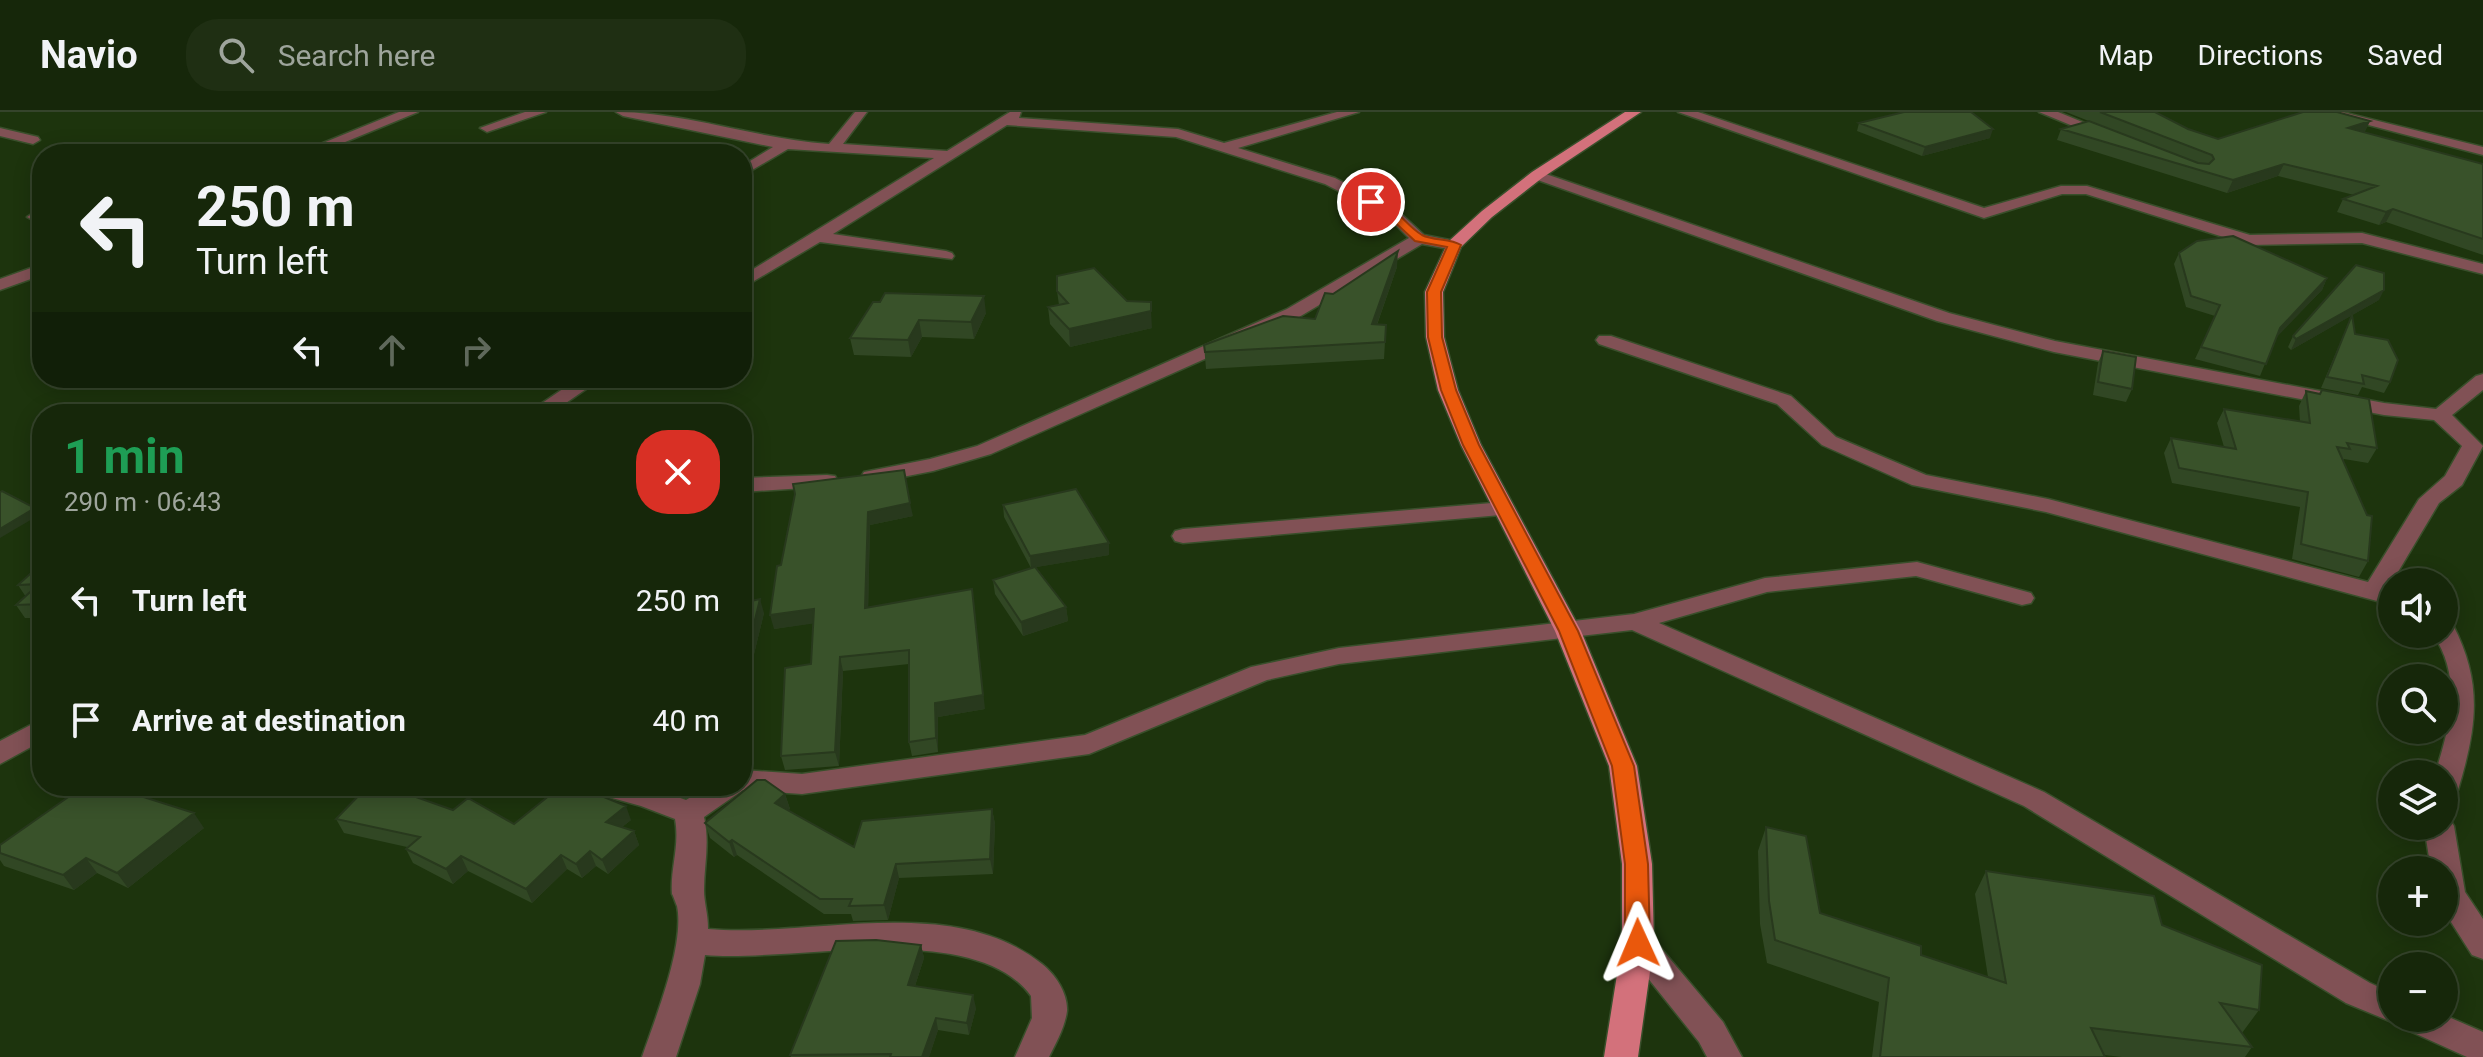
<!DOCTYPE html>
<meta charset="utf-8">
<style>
:root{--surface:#16270a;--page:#1f2f13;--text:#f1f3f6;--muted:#9ea59c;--line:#35442b}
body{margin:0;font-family:Roboto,sans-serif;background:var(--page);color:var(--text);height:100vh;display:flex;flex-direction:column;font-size:30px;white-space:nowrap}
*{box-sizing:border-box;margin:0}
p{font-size:26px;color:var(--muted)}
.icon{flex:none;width:44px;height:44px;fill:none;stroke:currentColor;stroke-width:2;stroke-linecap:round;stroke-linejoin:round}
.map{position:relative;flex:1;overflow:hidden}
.panel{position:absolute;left:32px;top:292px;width:720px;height:392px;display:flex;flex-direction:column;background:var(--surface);border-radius:32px;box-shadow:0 4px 20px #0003,0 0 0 2px var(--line)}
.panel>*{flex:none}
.hud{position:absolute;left:32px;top:32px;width:720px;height:244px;border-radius:32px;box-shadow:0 4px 20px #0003,0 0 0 2px var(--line);background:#16270a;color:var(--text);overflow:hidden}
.fabs{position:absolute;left:2378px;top:456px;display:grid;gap:16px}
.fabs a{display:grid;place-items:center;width:80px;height:80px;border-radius:50%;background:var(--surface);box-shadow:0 4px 20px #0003,0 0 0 2px var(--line);font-size:40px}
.pin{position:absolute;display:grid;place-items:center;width:68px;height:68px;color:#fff;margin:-34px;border:4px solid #fff;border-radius:50%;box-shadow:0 2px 8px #0007}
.me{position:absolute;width:88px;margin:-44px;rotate:359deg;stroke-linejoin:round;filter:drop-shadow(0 0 6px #0008)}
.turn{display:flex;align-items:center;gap:28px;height:168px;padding:0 32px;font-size:36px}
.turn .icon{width:104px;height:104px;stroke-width:2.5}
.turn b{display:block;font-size:56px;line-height:68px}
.lanes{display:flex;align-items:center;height:76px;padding:0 32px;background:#0003;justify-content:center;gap:40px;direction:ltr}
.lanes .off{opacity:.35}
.round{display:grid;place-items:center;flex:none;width:84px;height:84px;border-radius:32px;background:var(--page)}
.head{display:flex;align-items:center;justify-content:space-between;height:136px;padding:0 32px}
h1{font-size:48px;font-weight:700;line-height:60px;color:#1e9e55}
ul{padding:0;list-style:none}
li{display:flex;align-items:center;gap:24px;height:120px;padding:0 32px}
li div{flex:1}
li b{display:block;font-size:30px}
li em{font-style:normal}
header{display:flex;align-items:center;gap:48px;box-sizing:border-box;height:112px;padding:0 40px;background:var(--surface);border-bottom:2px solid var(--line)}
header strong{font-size:38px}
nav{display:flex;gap:44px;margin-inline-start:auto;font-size:28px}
.search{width:560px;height:72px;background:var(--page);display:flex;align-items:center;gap:20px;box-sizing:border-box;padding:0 28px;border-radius:32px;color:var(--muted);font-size:30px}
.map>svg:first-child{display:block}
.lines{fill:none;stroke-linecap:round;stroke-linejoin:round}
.street-casing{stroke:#394f2b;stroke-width:3}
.primary-casing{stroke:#394f2b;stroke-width:3}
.street{fill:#815155;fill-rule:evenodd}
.primary{fill:#d3717b;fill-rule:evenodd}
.wall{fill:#314724}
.shaded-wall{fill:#28391d}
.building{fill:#39522a;stroke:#28391d;stroke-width:2}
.route{fill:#ea580c;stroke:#983908;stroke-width:2}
</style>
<header>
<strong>Navio</strong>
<div class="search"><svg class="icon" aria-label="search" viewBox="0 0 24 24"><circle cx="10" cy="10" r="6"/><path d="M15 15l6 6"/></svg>Search here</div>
<nav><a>Map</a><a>Directions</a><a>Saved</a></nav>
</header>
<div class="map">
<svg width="2483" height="945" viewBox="0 0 2483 945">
<rect width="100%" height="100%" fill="#1d340d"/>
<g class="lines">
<defs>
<path id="street" d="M399,0H418L316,42H296Z
M525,0H546L487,20L480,16Z
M616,0C686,0 757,27 829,32L855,0H867L843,32L947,39L1010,0H1021L1019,6L1178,17L1224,31L1337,0H1359L1238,36L1335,66L1397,98L1424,123L1460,130L1462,133L1454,138L1422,132L1299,205L991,342L933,359L872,371L861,365L864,360L930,347L977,334L1287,197L1409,126L1387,104L1325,72L1176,25L1007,13L833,122L946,139L952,141L954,144L952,147L820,130L742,176V164L934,46L788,37L742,64V54L773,35L623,4Z
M1678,0H1698L1984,96L2061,74H2087L2250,123L2362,121L2483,152V162L2362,131L2249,133L2086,82H2062L1984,106Z
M2039,0H2058L2114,23L2102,26Z
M2319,0H2342L2483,35V43Z
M0,16L38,25L40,28L33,32L0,24Z
M1537,59L1949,201L2055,229L2384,291L2436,297L2476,264L2483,262V278L2452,303L2483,334L2462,373L2439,391L2392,470L2389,476L2392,477V493L2046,400L1912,373L1822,333L1777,292L1599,232L1596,228L1599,224H1611L1791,284L1836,325L1926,363L2048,387L2368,470L2419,387L2445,364L2462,334L2434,308L2384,303L2054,240L1937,209L1532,66L1530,63Z
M35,100L42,102V113L27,105Z
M42,152V163L0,178V167Z
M579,266H602L550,302H526Z
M827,363L835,364L838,369L835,374L742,380V366Z
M1504,390L1512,392L1515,397L1512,402L1183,431L1175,429L1172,424L1175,419L1183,417Z
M1917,450L2031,481L2034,486L2031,491L2022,493L1916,464L1767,480L1659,511L2044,680L2370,871L2392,881V906H2444V903L2483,920V945H2467L2403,916L2399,908L2392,910L2346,891L2024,694L1632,518L1339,552L1267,568L1089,642L802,682L743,678L704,705C710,731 704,753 704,778C704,791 708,801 708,817C813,826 952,780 1042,852C1056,863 1068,882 1067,899C1065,915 1056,931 1049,945H1015L1032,906L1031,884C974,806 791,851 705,843L700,872L676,945H642C655,907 685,833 677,794C676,792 673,783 672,782C670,757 680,734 675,707L641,694L594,681L590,674H646L686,688L709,674H742V658L802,662L1085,623L1251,555L1339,536L1634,502L1765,466Z
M2444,511L2453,513C2483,571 2477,615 2458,678L2454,685L2444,688V662H2435C2450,614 2463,567 2433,522H2444Z
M42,607V629L0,652V629Z
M2444,705L2449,706L2454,714L2465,780L2483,807V847L2472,843L2444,799V758H2431L2424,714H2444Z
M1638,818L1649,822L1723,910L1742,945H1707L1699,930L1627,840L1622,831L1627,822Z"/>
<path id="primary" d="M1625,0H1641L1542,66L1492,105L1461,135L1443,180L1444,225L1458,278L1481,333L1581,519L1637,654L1652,752L1654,831L1638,945H1604L1622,831V752L1609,654L1555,519L1461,333L1438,278L1426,225L1425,180L1448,130L1482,99L1532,60Z"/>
</defs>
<!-- street casing -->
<use href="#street" class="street-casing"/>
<!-- primary casing -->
<use href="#primary" class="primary-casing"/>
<!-- street -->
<use href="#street" class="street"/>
<!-- primary -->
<use href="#primary" class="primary"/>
</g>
<!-- wall -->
<path class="wall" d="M2066,0H2155L2188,17L2218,27L2370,9L2364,21L2483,52V143L2386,110L2379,113L2337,100L2343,87L2354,83L2278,64L2227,81L2057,28L2061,17L2157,36Z
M1859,11L1990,26L1922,44L1857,19Z
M2179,141L2327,166L2322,178L2276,225L2260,264L2195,247L2215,204L2186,195L2174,152Z
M1397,155L1377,213L1385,230L1384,247L1206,257L1204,233L1315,207L1333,182Z
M1057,179L1152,216L1070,235L1050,212L1048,195L1059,193Z
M2379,188L2352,203L2355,222L2390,270L2384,281L2362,275L2358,283L2321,276L2352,203L2291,238L2288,235L2293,224Z
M873,190L986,201L974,227L922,225L911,245L854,243L850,226Z
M2103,239L2132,277L2126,290L2093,283L2098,251Z
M2306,279L2377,336L2368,351L2344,347L2343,349L2368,449L2359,465L2292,447L2300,395L2172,371L2164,341L2171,326L2224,335L2217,311L2224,297L2300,310L2299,294Z
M795,382L913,404L870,413L868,495L985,597L938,605V640L912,644L909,630V552L843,559L839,654L785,658L781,644L811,552L813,511L774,517L781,453Z
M1003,393L1109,431V443L1036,455L1066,495L1068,509L1023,524L995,482L993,468L1031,456L1004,405Z
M42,451V506H25L16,493L26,485L18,473Z
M742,491L764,501L747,571L742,572Z
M785,682L790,697L788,698L854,735L992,697L995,712L993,762L899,766L888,808L853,809L851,802H824L737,743L734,745L710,726L705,711Z
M453,698L514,712L631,708L622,715L634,719L639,733L608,762L596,754L582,766L567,757L532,791L468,759L453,772L413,751L406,737L407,735L344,721L336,707Z
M1766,715L1820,801L1921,843L1988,865L1975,782L1986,759L2162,813L2259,898L2242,921L2252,935L2245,945H2122L2104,943L2105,945H1872L1879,890L1767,851L1760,812L1758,739Z
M204,716L128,776L97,761L74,778L4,754L0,748V733Z
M921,833L924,846L915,874L976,896L969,923L938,918L929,945H791L790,943Z"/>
<!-- shaded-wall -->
<path class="shaded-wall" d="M2370,9L2364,21L2348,16Z
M1993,17L1990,26L1922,44L1925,35Z
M2284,52L2278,64L2227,81L2233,68Z
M2393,97L2386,110L2379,113L2386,100Z
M1398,139L1397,155L1371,229L1372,212Z
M2327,166L2322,178L2274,228L2280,216Z
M2384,178L2379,188L2291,238L2296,227Z
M984,184L986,201L974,227L971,210Z
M1151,199L1152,216L1070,235L1069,217Z
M919,208L922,225L911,245L908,228Z
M910,391L913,404L870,413L868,509L865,496L868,400Z
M35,396L39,403L0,426V417Z
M1109,431V443L1031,456L1030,444Z
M760,487L764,501L747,571L743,557Z
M974,491L985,597L938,605V640L936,626L935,591Z
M1066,495L1068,509L1023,524L1021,510Z
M814,497L817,511L774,517L770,503Z
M840,545L843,559L839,654L835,640Z
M785,682L790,697L779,706L775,691Z
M626,694L631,708L611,724L606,710Z
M992,697L995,712L993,762L990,747Z
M194,701L204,716L128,776L117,761Z
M634,719L639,733L608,762L602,748Z
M732,728L737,743L734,745L729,730Z
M590,739L596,754L582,766L576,752Z
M561,743L567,757L532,791L526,777Z
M461,744L468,759L453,772L446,757Z
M86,746L97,761L74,778L63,763Z
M896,752L899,766L888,808L884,793Z
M921,833L924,846L911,886L908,873Z
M973,883L976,896L969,923L967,911Z
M936,906L938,918L929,945H922Z"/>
<!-- building -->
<path class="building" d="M1904,0H1971L1993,17L1925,35L1859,11Z
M2100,0H2155L2188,17L2218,27L2303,0H2337L2370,9L2348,16L2483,52V127L2393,97L2386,100L2343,87L2377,74L2284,52L2233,68L2061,17L2089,9L2198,51L2209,52L2214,47L2212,43Z
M2233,124L2327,166L2280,216L2266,252L2201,235L2220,193L2191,184L2179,141L2197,129Z
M1398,139L1372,212L1386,213L1385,230L1205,240L1204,233L1283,204L1315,207L1325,181L1333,182Z
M2356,153L2384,161V178L2296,227L2293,224Z
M1094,156L1127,189L1151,190V199L1069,217L1048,195L1068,191L1057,179V164Z
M885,181L984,184L971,210L919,208L908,228L850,226L873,190H880Z
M2352,203L2355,222L2388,228L2398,248L2390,270L2362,263L2364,272L2327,265Z
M2103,239L2136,245L2132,277L2098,270Z
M2322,278L2369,287L2377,336L2347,331L2350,337L2337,335L2367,403L2372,404L2368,449L2301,432L2308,380L2179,356L2171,326L2236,337L2224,297L2310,311L2306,279L2320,282Z
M904,358L910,391L868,400L865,496L972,477L983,583L935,591L936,626L909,630V538L840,545L835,640L781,644L785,556L811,552L814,497L770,503L777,454L781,453L795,382L793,372Z
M1076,377L1109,431L1030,444L1003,393Z
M2,379L35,396L0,417V380Z
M42,451V492L16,493L39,472L18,473Z
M1035,455L1066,495L1021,510L993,468Z
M760,487L743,557H742V491Z
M757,668H765L785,682L775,691L854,735L862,709L992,697L990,747L896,752L884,793L849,794L852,787H820L732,728L729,730L705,711Z
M84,674H109L194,701L117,761L86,746L63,763L0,741V733Z
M368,674H385L453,698L468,686L514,712L561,674H577L626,694L606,710L634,719L602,748L590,739L576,752L561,743L526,777L461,744L446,757L406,737L420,725L336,707Z
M1766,715L1806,724L1820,801L1921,834V843L2006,871L1986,759L2154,784L2162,813L2262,853L2259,898L2220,891L2252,935L2091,916L2105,945H1880L1889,866L1775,828L1769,789Z
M876,828L921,833L908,873L973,883L967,911L936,906L922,945H890L891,942L790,943L836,829Z"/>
<!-- route -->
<path class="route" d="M1367,88C1392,86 1403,112 1422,123C1434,129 1450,126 1461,133L1441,180L1442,225L1456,278L1479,333L1578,519L1634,654L1648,752L1650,831L1646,838L1638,840L1629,838L1625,831V752L1612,654L1559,519L1463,333L1441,278L1428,225L1427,180L1447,135L1415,129L1388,104L1367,93Z"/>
</svg>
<div class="fabs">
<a><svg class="icon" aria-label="sound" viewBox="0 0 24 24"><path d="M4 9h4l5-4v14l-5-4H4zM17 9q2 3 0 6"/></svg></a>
<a><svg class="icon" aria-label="search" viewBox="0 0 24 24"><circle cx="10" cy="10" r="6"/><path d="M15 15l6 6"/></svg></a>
<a><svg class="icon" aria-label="layers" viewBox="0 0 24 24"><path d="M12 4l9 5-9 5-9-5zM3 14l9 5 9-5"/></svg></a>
<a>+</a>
<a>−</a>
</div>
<div class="pin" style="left:1371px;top:90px;background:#d93025"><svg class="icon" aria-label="arrive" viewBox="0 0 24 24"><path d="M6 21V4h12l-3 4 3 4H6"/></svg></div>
<svg class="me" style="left:1638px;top:831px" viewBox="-20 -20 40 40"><path d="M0-17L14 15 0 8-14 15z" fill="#ea580c" stroke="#fff" stroke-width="4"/></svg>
<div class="hud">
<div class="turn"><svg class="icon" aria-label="left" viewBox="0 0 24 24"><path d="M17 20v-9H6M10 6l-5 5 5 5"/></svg><div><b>250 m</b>Turn left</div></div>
<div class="lanes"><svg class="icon" aria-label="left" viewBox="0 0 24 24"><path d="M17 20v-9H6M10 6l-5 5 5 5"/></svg><svg class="icon off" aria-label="ahead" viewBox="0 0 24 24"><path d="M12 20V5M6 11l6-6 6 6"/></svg><svg class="icon off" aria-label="right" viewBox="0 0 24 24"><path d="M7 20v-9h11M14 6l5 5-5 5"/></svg></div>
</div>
<section class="panel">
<div class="head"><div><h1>1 min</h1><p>290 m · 06:43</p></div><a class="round" style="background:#d93025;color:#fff"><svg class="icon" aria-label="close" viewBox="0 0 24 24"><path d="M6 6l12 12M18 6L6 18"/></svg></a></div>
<ul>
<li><svg class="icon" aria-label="left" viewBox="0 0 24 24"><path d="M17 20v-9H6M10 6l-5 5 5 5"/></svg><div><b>Turn left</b></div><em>250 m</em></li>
<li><svg class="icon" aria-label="arrive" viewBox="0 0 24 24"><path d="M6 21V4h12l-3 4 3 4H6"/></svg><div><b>Arrive at destination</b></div><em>40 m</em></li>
</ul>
</section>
</div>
